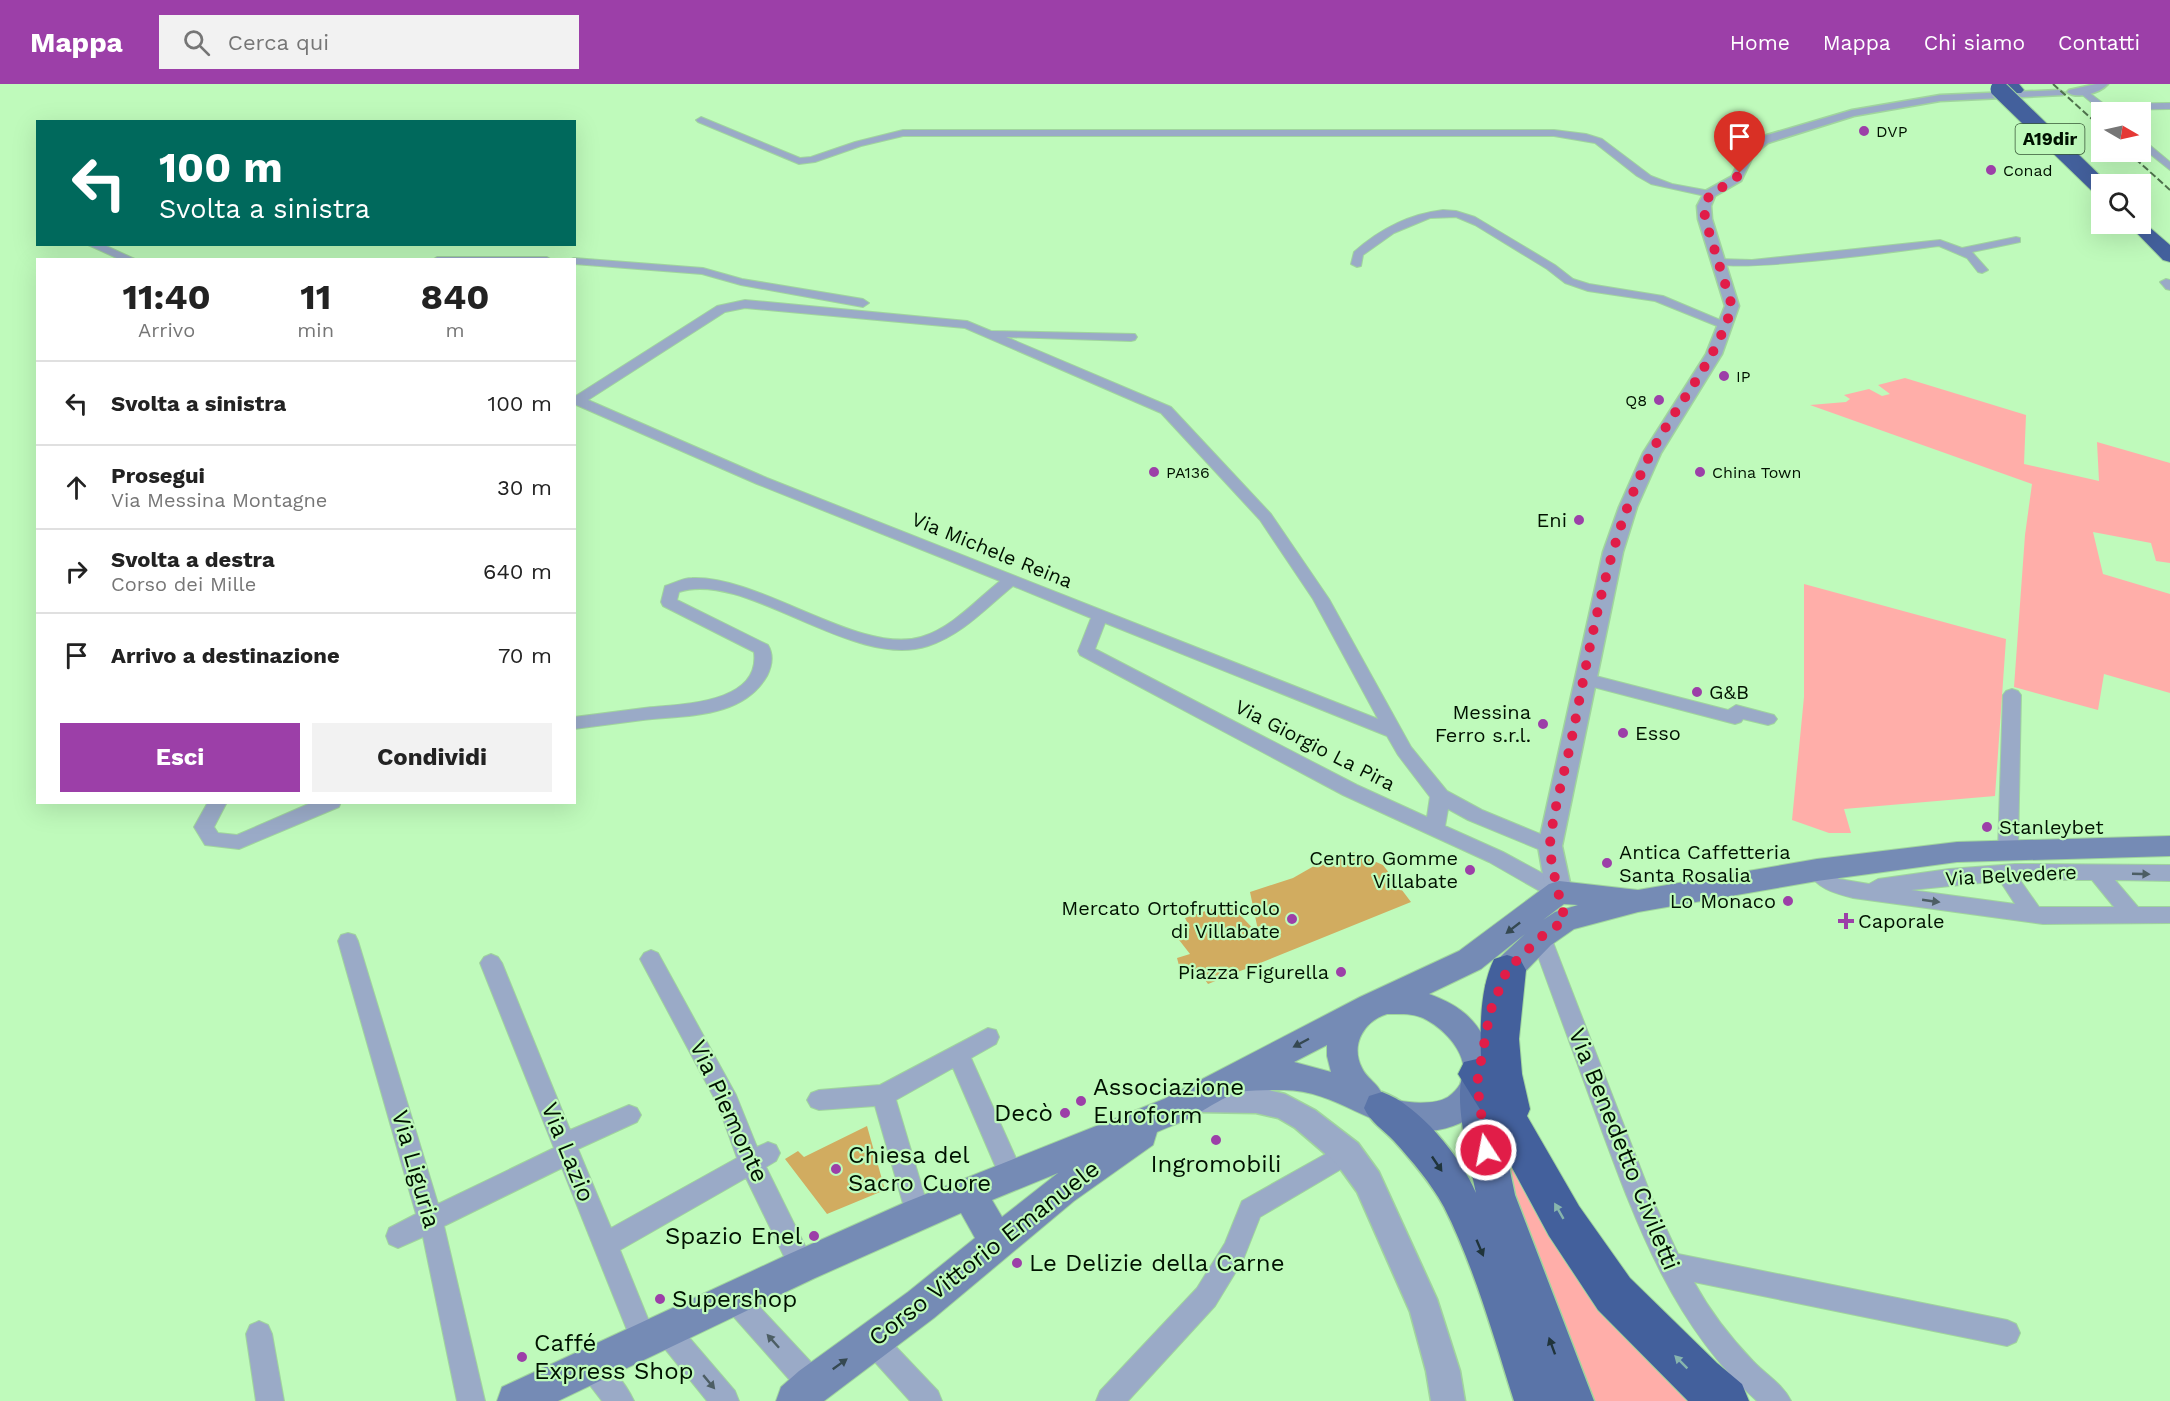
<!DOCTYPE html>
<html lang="it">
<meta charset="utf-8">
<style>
:root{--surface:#fff;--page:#f2f2f2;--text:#222;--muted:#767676;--line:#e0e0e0;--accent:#9c3fa8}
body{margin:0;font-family:"Work Sans",sans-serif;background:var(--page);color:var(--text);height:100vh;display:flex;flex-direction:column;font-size:22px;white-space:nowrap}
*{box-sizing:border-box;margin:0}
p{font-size:20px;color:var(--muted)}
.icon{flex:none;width:33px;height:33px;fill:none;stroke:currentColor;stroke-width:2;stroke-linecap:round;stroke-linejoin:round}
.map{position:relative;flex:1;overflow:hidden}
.details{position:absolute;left:36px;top:174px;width:540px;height:546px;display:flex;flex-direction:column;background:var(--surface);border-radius:0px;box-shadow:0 6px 24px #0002}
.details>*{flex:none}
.hud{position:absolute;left:36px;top:36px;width:540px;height:126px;border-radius:0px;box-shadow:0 6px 24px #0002;background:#00695c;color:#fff;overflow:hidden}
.needle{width:39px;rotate:99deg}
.buttons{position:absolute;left:2091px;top:18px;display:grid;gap:12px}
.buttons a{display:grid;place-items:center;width:60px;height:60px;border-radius:0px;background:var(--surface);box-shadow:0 6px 24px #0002;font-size:30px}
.pin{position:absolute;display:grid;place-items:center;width:51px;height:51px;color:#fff;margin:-62px -26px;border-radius:50% 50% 50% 0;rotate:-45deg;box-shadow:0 0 6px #0007}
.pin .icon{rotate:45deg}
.me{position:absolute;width:66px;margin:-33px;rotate:349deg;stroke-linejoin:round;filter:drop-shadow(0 0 4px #0008)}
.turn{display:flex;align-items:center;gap:21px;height:126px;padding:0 24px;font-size:27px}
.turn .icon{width:78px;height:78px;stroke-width:2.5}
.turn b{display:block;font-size:42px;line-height:51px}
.eta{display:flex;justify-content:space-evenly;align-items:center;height:102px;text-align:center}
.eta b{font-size:36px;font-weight:700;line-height:42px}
.action{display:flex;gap:12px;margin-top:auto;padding:12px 24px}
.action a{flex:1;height:69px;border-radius:0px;background:var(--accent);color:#fff;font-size:24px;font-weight:700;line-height:69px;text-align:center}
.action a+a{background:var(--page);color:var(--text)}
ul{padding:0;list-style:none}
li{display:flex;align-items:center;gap:18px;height:84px;padding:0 24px;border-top:2px solid var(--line)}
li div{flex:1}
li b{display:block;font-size:22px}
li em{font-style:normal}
header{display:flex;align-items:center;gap:36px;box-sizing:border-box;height:84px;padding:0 30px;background:var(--accent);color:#fff}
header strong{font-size:28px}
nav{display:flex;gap:33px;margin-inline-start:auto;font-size:21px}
.search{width:420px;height:54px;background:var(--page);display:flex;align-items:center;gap:15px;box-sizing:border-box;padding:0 21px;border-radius:0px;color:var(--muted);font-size:22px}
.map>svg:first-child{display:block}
.green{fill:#ffaea9}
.building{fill:#d1ac60}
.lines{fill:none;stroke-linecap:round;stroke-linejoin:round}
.minor-casing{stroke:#a0d59d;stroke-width:2}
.tertiary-casing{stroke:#a0d59d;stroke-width:3}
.secondary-casing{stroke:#a0d59d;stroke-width:2}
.primary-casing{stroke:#a0d59d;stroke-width:3}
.motorway-casing{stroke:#a0d59d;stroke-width:2}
.minor{fill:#9aaac7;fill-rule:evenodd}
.tertiary{fill:#9aaac7;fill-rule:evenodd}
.secondary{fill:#758bb5;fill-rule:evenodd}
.primary{fill:#5a74a8;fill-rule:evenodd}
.motorway{fill:#43609c;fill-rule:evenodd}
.rail{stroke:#4f724d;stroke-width:2;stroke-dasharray:7 3;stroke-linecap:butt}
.motorway-bridge-casing{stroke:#a0d59d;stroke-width:19;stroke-linecap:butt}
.motorway-bridge{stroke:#43609c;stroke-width:17}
.oneway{fill:#4d5e64}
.oneway2{fill:#354851}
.oneway3{fill:#20343b}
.oneway4{fill:#87b5ad}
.route{stroke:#e11d48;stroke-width:10;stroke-dasharray:0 18}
.poi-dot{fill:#9c3fa8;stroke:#bffabb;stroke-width:2}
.labels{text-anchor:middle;stroke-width:4.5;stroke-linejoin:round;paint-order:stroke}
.far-poi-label{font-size:16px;fill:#001200;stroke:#bffabb;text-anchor:start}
.shield{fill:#bffabb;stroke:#395838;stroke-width:1.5}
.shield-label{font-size:18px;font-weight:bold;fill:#001200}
.poi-label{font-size:20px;fill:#001200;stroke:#bffabb;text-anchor:end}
.street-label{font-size:20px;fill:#001200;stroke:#bffabb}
.near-poi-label{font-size:24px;fill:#001200;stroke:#bffabb;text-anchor:start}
.near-street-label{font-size:24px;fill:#001200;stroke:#bffabb}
</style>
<header>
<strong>Mappa</strong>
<div class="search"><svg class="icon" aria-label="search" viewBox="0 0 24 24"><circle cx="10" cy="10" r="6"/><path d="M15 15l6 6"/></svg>Cerca qui</div>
<nav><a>Home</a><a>Mappa</a><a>Chi siamo</a><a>Contatti</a></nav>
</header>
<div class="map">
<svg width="2170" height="1317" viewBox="0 0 2170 1317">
<rect width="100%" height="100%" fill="#bffabb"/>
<!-- green -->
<path class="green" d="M1905,294L2026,331L2024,380L2099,397L2097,358L2170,379V479L2156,477L2151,459L2093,448L2103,490L2170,510V609L2104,590L2098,626L2014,603L2025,451L2032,400L1810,321L1846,318L1850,315L1844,311L1869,305L1882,312L1890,310L1878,301Z
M1804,500L2006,555L1995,712L1844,725L1851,749H1829L1792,736L1804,613Z
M1503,1055L1695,1317H1587L1507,1094Z"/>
<!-- building -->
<path class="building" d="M1353,768L1383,781L1411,818L1208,900L1199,887L1181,889L1177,874L1190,870L1176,852L1190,844L1185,834L1229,819L1259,851L1250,808L1293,794L1321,778L1332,777Z
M867,1042L885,1106L827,1130L785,1075L798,1067L804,1073Z"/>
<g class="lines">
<defs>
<path id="minor" d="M2083,4L2104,20L2170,19V25L2111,26L2112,28H2103L2080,9L2079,7Z
M701,33L800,74L811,73L855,58L903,46H1554L1586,50L1602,55L1651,92L1672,100L1710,107L1715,110L1710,113L1651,100L1637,92L1595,59L1554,52H903L861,62L815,78L799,80L698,38L696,36Z
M2140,53L2170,78V86L2140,62Z
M1443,126L1456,127L1475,133L1555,181L1573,195L1589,200L1663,212L1732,241L1726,245L1722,244L1655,217L1588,207L1565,199L1547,185L1475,141L1456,133L1430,134L1394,149L1363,171L1361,182L1357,183L1351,180L1354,168C1380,145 1409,130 1443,126Z
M2016,153L2020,154V158L1972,168L1988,186L1982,189L1978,188L1967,174L1939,162C1907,166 1728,191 1712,178L1718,175L1752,176L1940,156L1962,164Z
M86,160H102L137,176H121Z
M437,173H547L552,176H432Z
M574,174L703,184L742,195L863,215L869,219L863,223L741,201L702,190L574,180V176H569Z
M2166,195L2170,196V206L2166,205L2160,198Z
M745,216L967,237L991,247L1135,250L1137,253L1135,256L1131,257L1006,253L1171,323L1271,430L1329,515L1411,663L1447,707L1482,726L1557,757L1560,762L1557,767L1550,769L1543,767L1468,736L1448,725L1445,742L1503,768L1566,802L1569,808L1566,814L1559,816L1552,814L1489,778L1343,711L1080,571L1078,567L1091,534L1013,502C986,524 962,551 928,562C853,587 746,486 679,508L677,516L768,561C774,571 772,582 767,592C742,635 686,631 643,636C620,639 597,642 574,645V633C598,630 621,627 644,624C678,620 761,621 754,568L663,522L661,518L665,502C674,499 683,494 692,494C760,491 859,571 921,553C952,544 976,516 1000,497L757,400L574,320V313L717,222ZM745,224L965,244L1161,329L1260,436L1313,515L1378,635L767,394L588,316L725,228ZM1105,539L1387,652L1398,671L1430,713L1427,733L1357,701L1095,565Z
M1584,589L1728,626L1736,621L1774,631L1777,635L1774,639L1768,641L1743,635L1741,638L1735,640L1578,599L1575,595L1578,591Z
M2012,605L2018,607L2021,611L2018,766L2015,771L2008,773L2001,771L1998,766L2003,611L2006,607Z
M208,718H227L214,743L218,749L237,751L313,718H341L339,723L239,765L205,761L194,743Z
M1817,778L1824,781L1839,795L1869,800L1878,795L1949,785L2015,780L2170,781V797L2115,796L2138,823H2170V839L2043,840L1853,814C1834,809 1817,805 1807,786L1810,781ZM2020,796H2092L2114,823H2039ZM2000,797L2015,820L1911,806Z
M1541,845L1548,847L1551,853L1652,1114L1678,1170L2007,1236L2016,1240L2020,1249L2016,1258L2007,1262L1694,1198C1710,1227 1730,1253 1753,1277C1765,1290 1783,1300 1791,1317H1757C1673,1242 1636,1139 1598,1036C1576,975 1553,914 1531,853L1534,847Z
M348,849L355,851L358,857L438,1120L554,1064L480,879L484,873L491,870L498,873L502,879L570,1046L629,1021L637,1024L641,1031L637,1038L578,1065L611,1144L737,1074L718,1021L640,875L644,869L651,866L658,869L736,1011L757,1063L768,1058L776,1061L780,1069L776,1077L766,1083L815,1182L811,1191L802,1194L793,1191L746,1094L620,1166L657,1257L653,1266L644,1270L635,1266L562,1084L444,1142L485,1317H457L423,1153L398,1164L389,1160L386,1152L389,1144L416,1130L338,857L341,851Z
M988,944L996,946L999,953L996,960L971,974L1024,1092L1021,1100L1012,1103L1003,1100L953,984L896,1016L930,1130L927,1138L918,1142L909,1138L906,1130L875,1022L819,1026L811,1023L807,1016L811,1009L819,1006L880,1001Z
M1347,1058L1355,1061L1359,1069L1355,1077L1260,1133L1243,1176L1215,1222L1128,1317H1096L1100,1307L1197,1204L1225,1159L1242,1117Z
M734,1201L743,1205L823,1291L827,1301L823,1311L813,1315L803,1311L725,1223L721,1214L725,1205Z
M666,1233L675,1237L735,1307L739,1317H707L657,1255L653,1246L657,1237Z
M259,1237L268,1241L272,1250L284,1317H256L246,1250L250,1241Z
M873,1244L882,1248L938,1307L942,1317H910L864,1266L860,1257L864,1248Z
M591,1269C608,1276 626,1300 634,1317H602L582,1291L578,1282L582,1273Z"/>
<path id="tertiary" d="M2096,0H2108C2100,9 2077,16 2067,8L2069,6Z
M2059,6L2065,9L2063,11L1940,17L1854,32L1768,59L1754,70L1741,97L1715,112L1711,122L1712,135L1739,222L1722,270L1661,369L1637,423L1623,468L1562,762L1572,808L1568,815L1559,818L1550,815L1546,808L1538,762L1603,468L1619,423L1643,369L1706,270L1725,222L1698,135L1697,122L1705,107L1732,92L1744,66L1760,53L1852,26L1940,11Z
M1197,1002L1256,1003L1285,1010L1315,1026L1358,1059L1379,1088L1437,1215L1460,1287L1465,1317H1431L1426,1287L1410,1228L1357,1108L1336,1079L1295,1044L1278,1034L1256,1029L1197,1028L1187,1024L1183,1015L1187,1006Z"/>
<path id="secondary" d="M2170,752V772L1957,778L1817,797L1638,828L1574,845L1551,861L1519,894L1511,911L1500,915L1489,911L1485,902L1496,877L1525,850L1481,885L1429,910C1453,919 1472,930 1484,954C1498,979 1497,992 1485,1017C1478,1031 1467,1037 1453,1042C1388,1065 1346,1006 1284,1006C1270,1006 1253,1006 1239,1008C1229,1010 1201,1028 1190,1034C1180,1039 1168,1043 1157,1048L1153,1061L1074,1117L934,1234L824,1317H776L781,1303L799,1287L908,1208L975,1154L961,1129L815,1194L558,1317H497L502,1303L789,1170L906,1118L1164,1015L1360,913L1459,867L1549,800L1559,797L1638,806L1817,775L1957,758ZM1564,820L1578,821L1555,828L1543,836ZM1387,930C1399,930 1412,929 1423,934C1452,948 1483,988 1448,1013C1434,1022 1395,1020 1382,1009C1380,1007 1379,1004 1377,1002C1372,996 1365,991 1362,984C1350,961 1364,937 1387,930ZM1327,961V972L1331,988L1294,978ZM1058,1089L1002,1133L992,1116Z"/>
<path id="primary" d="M1477,983L1490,988L1495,999L1501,1044L1515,1111L1594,1317H1514C1494,1254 1474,1182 1444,1123C1431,1099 1412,1077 1394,1057C1383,1045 1371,1039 1364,1024L1369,1012L1382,1008C1419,1021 1461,1073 1476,1109C1470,1079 1452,1014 1464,988Z"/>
<path id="motorway" d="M2002,0H2019L2024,6L2021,9H2011Z
M2140,135L2170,161V178L2163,176L2128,140H2140Z
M1507,871L1520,875L1526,886L1519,955L1522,990L1530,1025L1527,1032L1579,1122L1630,1194L1717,1279L1742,1300L1749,1317H1688L1598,1226L1549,1152L1483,1030L1458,990L1464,978L1481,974C1480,942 1480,904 1494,875Z"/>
</defs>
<!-- minor casing -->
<use href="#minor" class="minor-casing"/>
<!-- tertiary casing -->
<use href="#tertiary" class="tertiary-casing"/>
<!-- secondary casing -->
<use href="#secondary" class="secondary-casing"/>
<!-- primary casing -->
<use href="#primary" class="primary-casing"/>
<!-- motorway casing -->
<use href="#motorway" class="motorway-casing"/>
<!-- minor -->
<use href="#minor" class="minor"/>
<!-- tertiary -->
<use href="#tertiary" class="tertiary"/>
<!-- secondary -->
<use href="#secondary" class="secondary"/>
<!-- primary -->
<use href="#primary" class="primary"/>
<!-- motorway -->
<use href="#motorway" class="motorway"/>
<!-- rail -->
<path class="rail" d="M2053,0L2102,44
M2128,68L2170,106"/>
<defs>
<path id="motorway-bridge" d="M1999,5L2102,105"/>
</defs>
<!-- motorway-bridge casing -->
<use href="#motorway-bridge" class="motorway-bridge-casing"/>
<!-- motorway-bridge -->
<use href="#motorway-bridge" class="motorway-bridge"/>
</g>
<!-- one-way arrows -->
<defs><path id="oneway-solid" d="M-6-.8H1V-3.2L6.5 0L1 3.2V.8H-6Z" transform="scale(1.5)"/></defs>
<g class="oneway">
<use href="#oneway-solid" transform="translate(2141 790) rotate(2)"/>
<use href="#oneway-solid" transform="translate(1931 817) rotate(8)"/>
<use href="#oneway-solid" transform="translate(773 1257) rotate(-132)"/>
<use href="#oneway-solid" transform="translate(709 1298) rotate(50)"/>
</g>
<g class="oneway2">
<use href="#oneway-solid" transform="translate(1513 844) rotate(142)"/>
<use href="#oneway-solid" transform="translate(1301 959) rotate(152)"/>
<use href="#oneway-solid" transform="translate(840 1280) rotate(-36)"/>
</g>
<g class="oneway3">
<use href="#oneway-solid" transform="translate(1437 1080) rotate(56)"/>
<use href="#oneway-solid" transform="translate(1480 1164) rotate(67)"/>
<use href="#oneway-solid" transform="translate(1552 1262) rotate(-110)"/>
</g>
<g class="oneway4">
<use href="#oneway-solid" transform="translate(1559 1127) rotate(-120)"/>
<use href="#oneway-solid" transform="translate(1681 1278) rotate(-135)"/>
</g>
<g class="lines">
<!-- route -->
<path class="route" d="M1486,1066L1477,999L1490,928L1507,886L1541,853L1565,836C1561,819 1549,775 1550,760C1553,727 1565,687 1572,653C1591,559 1607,455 1651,369C1677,319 1716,278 1732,222L1705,135C1702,100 1725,110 1740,89"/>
</g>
<!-- markers -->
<g class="poi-dot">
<circle cx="1864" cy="47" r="6"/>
<circle cx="1991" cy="86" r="6"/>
<circle cx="1724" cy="292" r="6"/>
<circle cx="1659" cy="316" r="6"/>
<circle cx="1154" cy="388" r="6"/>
<circle cx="1700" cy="388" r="6"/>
<circle cx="1579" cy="436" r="6"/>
<circle cx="1697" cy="608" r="6"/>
<circle cx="1543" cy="640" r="6"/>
<circle cx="1623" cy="649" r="6"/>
<circle cx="1987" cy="743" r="6"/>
<circle cx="1607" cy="779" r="6"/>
<circle cx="1470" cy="786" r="6"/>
<circle cx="1788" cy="817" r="6"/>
<circle cx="1292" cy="835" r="6"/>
<path d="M1843 828h6v6h6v6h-6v6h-6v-6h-6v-6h6z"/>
<circle cx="1341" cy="888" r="6"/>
<circle cx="1081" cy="1017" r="6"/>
<circle cx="1065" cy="1029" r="6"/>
<circle cx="1216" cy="1056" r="6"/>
<circle cx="836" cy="1085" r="6"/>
<circle cx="814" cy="1152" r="6"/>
<circle cx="1017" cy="1179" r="6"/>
<circle cx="660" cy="1215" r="6"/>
<circle cx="522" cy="1273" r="6"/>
</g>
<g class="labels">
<!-- far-poi labels -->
<g class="far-poi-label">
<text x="1876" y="53">DVP</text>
<text x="2003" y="92">Conad</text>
<text x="1736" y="298">IP</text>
<text x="1647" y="322" text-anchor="end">Q8</text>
<text x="1166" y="394">PA136</text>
<text x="1712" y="394">China Town</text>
</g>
<!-- shield labels -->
<rect class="shield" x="2015.5" y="40" width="69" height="30" rx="4.5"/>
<g class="shield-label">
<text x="2050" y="61">A19dir</text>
</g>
<!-- poi labels -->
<g class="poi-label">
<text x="1567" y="443">Eni</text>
<text x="1709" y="615" text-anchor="start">G&amp;B</text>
<text x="1531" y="635">Messina<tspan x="1531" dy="23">Ferro s.r.l.</tspan></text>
<text x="1635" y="656" text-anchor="start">Esso</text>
<text x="1999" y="750" text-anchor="start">Stanleybet</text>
<text x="1619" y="775" text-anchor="start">Antica Caffetteria<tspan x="1619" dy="23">Santa Rosalia</tspan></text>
<text x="1458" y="781">Centro Gomme<tspan x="1458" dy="23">Villabate</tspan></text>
<text x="1776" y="824">Lo Monaco</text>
<text x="1280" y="831">Mercato Ortofrutticolo<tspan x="1280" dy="23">di Villabate</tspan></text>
<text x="1858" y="844" text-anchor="start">Caporale</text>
<text x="1329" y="895">Piazza Figurella</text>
</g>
<!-- street labels -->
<g class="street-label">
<text transform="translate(992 466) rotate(22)" y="7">Via Michele Reina</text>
<text transform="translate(1315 661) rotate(27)" y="7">Via Giorgio La Pira</text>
<text transform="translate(2011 791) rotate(-3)" y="7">Via Belvedere</text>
</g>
<!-- near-poi labels -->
<g class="near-poi-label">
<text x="1093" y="1011">Associazione<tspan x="1093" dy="28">Euroform</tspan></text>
<text x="1053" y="1037" text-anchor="end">Decò</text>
<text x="848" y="1079">Chiesa del<tspan x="848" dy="28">Sacro Cuore</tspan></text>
<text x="1216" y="1088" text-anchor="middle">Ingromobili</text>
<text x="802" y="1160" text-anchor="end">Spazio Enel</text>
<text x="1029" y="1187">Le Delizie della Carne</text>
<text x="672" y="1223">Supershop</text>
<text x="534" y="1267">Caffé<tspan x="534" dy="28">Express Shop</tspan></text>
</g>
<!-- near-street labels -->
<g class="near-street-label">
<text transform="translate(729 1027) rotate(65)" y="8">Via Piemonte</text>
<text transform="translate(1624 1065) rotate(68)" y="8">Via Benedetto Civiletti</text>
<text transform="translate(568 1068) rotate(68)" y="8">Via Lazio</text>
<text transform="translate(416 1085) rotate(74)" y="8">Via Liguria</text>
<text transform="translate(984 1169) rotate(-38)" y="8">Corso Vittorio Emanuele</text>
</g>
</g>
</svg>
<div class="buttons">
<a><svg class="needle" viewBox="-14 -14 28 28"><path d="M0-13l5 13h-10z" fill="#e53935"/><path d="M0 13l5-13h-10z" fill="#767676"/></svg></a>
<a><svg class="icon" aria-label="search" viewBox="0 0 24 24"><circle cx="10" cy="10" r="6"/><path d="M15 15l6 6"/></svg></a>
</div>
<div class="pin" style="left:1740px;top:89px;background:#d93025"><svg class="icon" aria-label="arrive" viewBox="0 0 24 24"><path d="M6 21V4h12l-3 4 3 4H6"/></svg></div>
<svg class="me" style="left:1486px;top:1066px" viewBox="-20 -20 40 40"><circle r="17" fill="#e11d48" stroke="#fff" stroke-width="3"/><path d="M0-11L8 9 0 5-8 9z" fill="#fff"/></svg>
<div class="hud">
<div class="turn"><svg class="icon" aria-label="left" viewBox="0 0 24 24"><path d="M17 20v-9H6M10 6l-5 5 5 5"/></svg><div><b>100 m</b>Svolta a sinistra</div></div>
</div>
<section class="details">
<div class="eta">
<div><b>11:40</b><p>Arrivo</p></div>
<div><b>11</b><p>min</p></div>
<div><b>840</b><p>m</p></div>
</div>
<ul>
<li><svg class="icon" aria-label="left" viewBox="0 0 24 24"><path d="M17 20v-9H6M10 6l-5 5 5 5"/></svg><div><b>Svolta a sinistra</b></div><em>100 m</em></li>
<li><svg class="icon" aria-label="ahead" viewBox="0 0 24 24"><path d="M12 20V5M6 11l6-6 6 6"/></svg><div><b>Prosegui</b><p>Via Messina Montagne</p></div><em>30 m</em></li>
<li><svg class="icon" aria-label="right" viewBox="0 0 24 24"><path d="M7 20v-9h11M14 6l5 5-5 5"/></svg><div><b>Svolta a destra</b><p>Corso dei Mille</p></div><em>640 m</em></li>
<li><svg class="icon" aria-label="arrive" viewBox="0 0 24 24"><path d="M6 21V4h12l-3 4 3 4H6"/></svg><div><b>Arrivo a destinazione</b></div><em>70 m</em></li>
</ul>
<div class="action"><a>Esci</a><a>Condividi</a></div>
</section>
</div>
